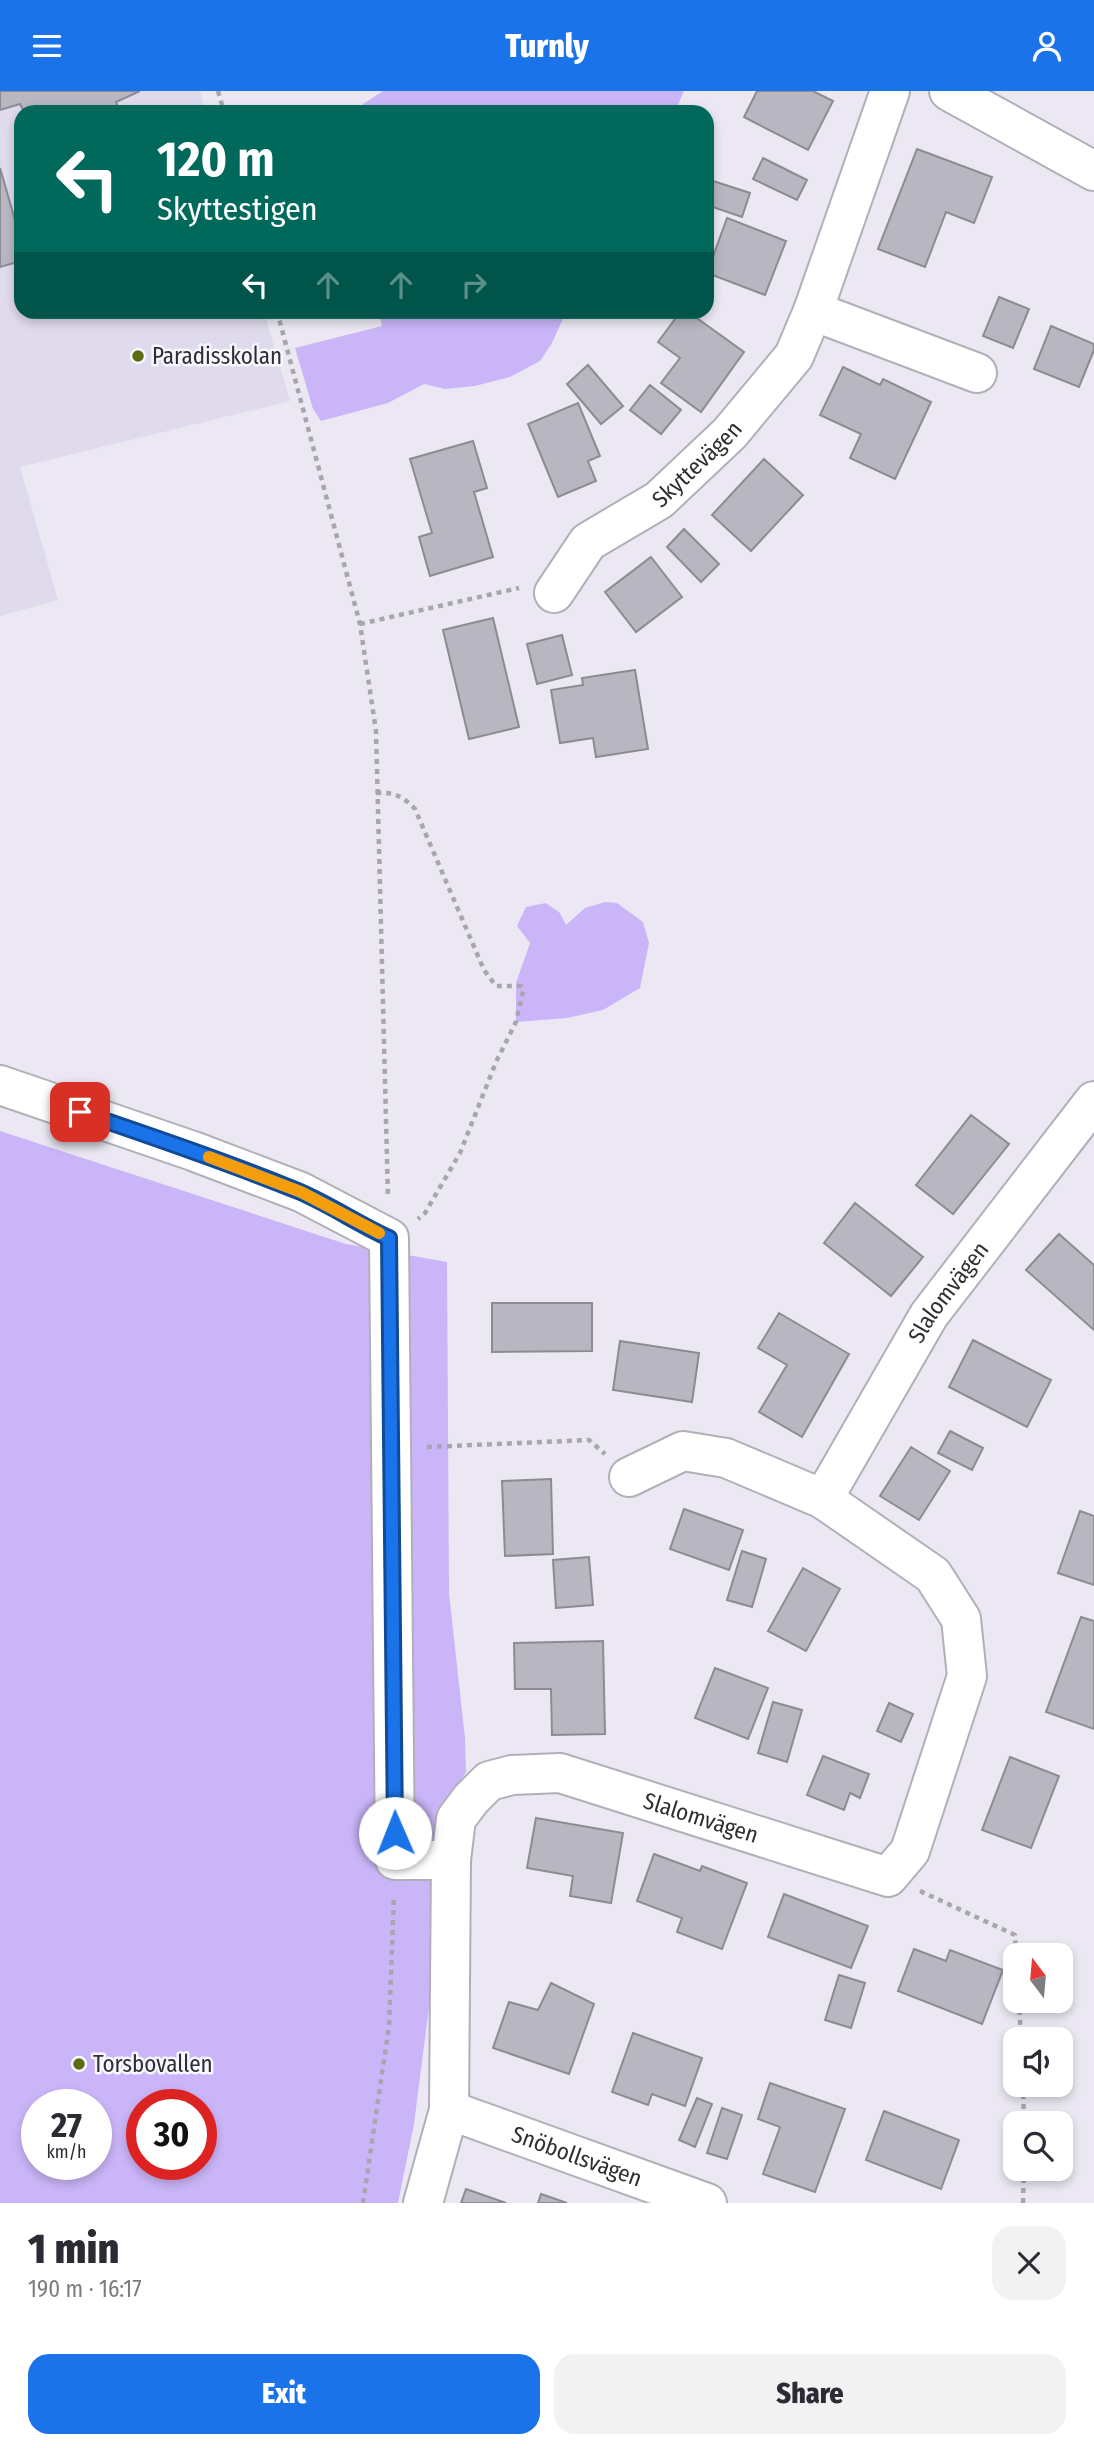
<!DOCTYPE html>
<meta charset="utf-8">
<style>
:root{--surface:#fff;--page:#f2f2f3;--text:#2b2b33;--muted:#7c7c81;--accent:#1a73e8}
body{margin:0;font-family:"Fira Sans Condensed",sans-serif;background:var(--page);color:var(--text);height:100vh;display:flex;flex-direction:column;font-size:26px;white-space:nowrap}
*{box-sizing:border-box;margin:0}
p{font-size:23px;color:var(--muted)}
.icon{flex:none;width:38px;height:38px;fill:none;stroke:currentColor;stroke-width:2;stroke-linecap:round;stroke-linejoin:round}
.map{position:relative;height:2112px;overflow:hidden}
.drawer{display:flex;flex-direction:column;background:var(--surface);flex:1}
.drawer>*{flex:none}
.banner{position:absolute;left:14px;top:14px;width:700px;height:214px;border-radius:21px;box-shadow:0 4px 10px #0003;background:#00695c;color:#fff;overflow:hidden}
.needle{width:46px;rotate:344deg}
.controls{position:absolute;left:1003px;top:1852px;display:grid;gap:14px}
.controls a{display:grid;place-items:center;width:70px;height:70px;border-radius:14px;background:var(--surface);box-shadow:0 4px 10px #0003;font-size:35px}
.speed{position:absolute;left:21px;top:1998px;display:flex;gap:14px;font-size:35px;font-weight:700;text-align:center}
.speed>*{display:grid;place-content:center;width:91px;height:91px;border-radius:50%;background:var(--surface);box-shadow:0 4px 10px #0003;line-height:1}
.speed small{font-size:18px;font-weight:400}
.speed .limit{border:10px solid #d22;background:#fff;color:#111}
.pin{position:absolute;display:grid;place-items:center;width:60px;height:60px;color:#fff;margin:-30px;border-radius:14px;box-shadow:0 4px 10px #0006}
.me{position:absolute;width:77px;margin:-38px;rotate:359deg;stroke-linejoin:round;filter:drop-shadow(0 0 5px #0008)}
.turn{display:flex;align-items:center;gap:24px;height:147px;padding:0 28px;font-size:32px}
.turn .icon{width:91px;height:91px;stroke-width:2.5}
.turn b{display:block;font-size:49px;line-height:60px}
.lanes{display:flex;align-items:center;height:66px;padding:0 28px;background:#0003;justify-content:center;gap:35px;direction:ltr}
.lanes .off{opacity:.35}
.round{display:grid;place-items:center;flex:none;width:74px;height:74px;border-radius:21px;background:var(--page)}
.overview{display:flex;align-items:center;justify-content:space-between;height:119px;padding:0 28px}
h1{font-size:42px;font-weight:800;line-height:52px}
.cta{display:flex;gap:14px;margin-top:auto;padding:14px 28px}
.cta a{flex:1;height:80px;border-radius:21px;background:var(--accent);color:#fff;font-size:28px;font-weight:800;line-height:80px;text-align:center}
.cta a+a{background:var(--page);color:var(--text)}
header{display:flex;justify-content:space-between;align-items:center;height:91px;padding:0 28px;background:var(--accent);color:#fff;font-size:32px;font-weight:800}
.map>svg:first-child{display:block}
.built{fill:#dfdaec}
.green{fill:#cab5f8;fill-rule:evenodd}
.building{fill:#b8b6c0;stroke:#8d8a94;stroke-width:2}
.lines{fill:none;stroke-linecap:round;stroke-linejoin:round}
.minor-casing{stroke:#b2afb9;stroke-width:42}
.path{stroke:#a8a5ae;stroke-width:4.5;stroke-dasharray:5 5;stroke-linecap:butt}
.minor{stroke:#fff;stroke-width:38}
.route-casing{stroke:#114b97;stroke-width:18}
.route{stroke:#1a73e8;stroke-width:12}
.slow{stroke:#f59e0b;stroke-width:12}
.poi-dot{fill:#5d6b13;stroke:#f8f6fe;stroke-width:2.5}
.labels{text-anchor:middle;stroke-width:5;stroke-linejoin:round;paint-order:stroke}
.poi-label{font-size:23px;fill:#2f2e32;stroke:#f8f6fe;text-anchor:start}
.street-label{font-size:23px;fill:#2f2e32;stroke:#f8f6fe}
</style>
<header><svg class="icon" aria-label="menu" viewBox="0 0 24 24"><path d="M4 6h16M4 12h16M4 18h16"/></svg>Turnly<svg class="icon" aria-label="person" viewBox="0 0 24 24"><circle cx="12" cy="8" r="4"/><path d="M4 21q1-7 8-7t8 7"/></svg></header>
<div class="map">
<svg width="1094" height="2112" viewBox="0 0 1094 2112">
<rect width="100%" height="100%" fill="#ebe8f3"/>
<!-- built -->
<path class="built" d="M0,0H200L206,21H21V220L264,221L290,310L20,376L58,509L0,525Z"/>
<!-- green -->
<path class="green" d="M383,0H684L675,21H351Z
M379,221V220L566,221L552,252L540,270L510,286L475,295L445,298L424,293L388,312L321,330L313,318L295,257L382,235Z
M605,811L617,812L643,831L649,852L640,897L603,919L567,927L516,931V892L530,852L517,835L526,816L546,812L560,822L566,834L585,817Z
M0,1040L346,1153L447,1171L449,1502L465,1647L466,1681L435,1732L440,1831L414,2033L398,2112H0ZM37,2014H96V2074H37ZM142,2014H201V2074H142Z"/>
<!-- building -->
<path class="building" d="M0,0H140L116,11L120,21H24L20,13L0,19Z
M757,0H813L833,10L808,59L744,26Z
M917,58L992,86L974,132L946,121L925,176L878,158Z
M763,67L807,89L797,109L753,88Z
M0,77L21,150V170L0,176Z
M707,88L750,102L742,126L707,114Z
M727,127L786,150L765,204L707,182Z
M999,206L1029,218L1013,257L983,245Z
M681,220H687L744,261L701,321L661,292L680,267L658,251Z
M1051,235L1094,253V259L1079,296L1034,278Z
M588,274L623,315L601,333L567,293Z
M843,276L880,294L883,288L931,311L895,388L850,367L861,343L820,324Z
M650,294L681,319L661,343L630,319Z
M578,312L600,365L588,370L596,390L558,406L528,333Z
M473,350L487,397L474,401L493,466L430,485L419,446L432,442L410,368Z
M764,368L803,404L751,460L712,424Z
M684,438L719,473L701,491L667,456Z
M651,466L682,506L636,541L605,501Z
M493,527L519,636L469,648L443,539Z
M562,544L572,584L537,593L527,553Z
M635,579L648,658L596,666L593,647L560,652L551,599L583,594L582,587Z
M971,1024L1009,1053L953,1123L916,1094Z
M855,1112L923,1166L891,1205L824,1152Z
M1059,1143L1094,1174V1239L1026,1179Z
M492,1212H592V1260L492,1261Z
M779,1222L849,1263L802,1346L759,1321L787,1274L758,1257Z
M973,1249L1051,1289L1027,1336L949,1296Z
M620,1250L699,1262L692,1311L613,1299Z
M950,1340L983,1357L972,1379L938,1362Z
M911,1356L950,1380L919,1429L880,1405Z
M551,1388L553,1463L505,1465L502,1390Z
M684,1418L743,1439L729,1479L670,1458Z
M1080,1420L1094,1425V1494L1058,1482Z
M742,1460L766,1468L752,1516L727,1509Z
M589,1466L593,1514L556,1517L553,1469Z
M803,1477L840,1498L806,1560L768,1540Z
M1081,1526L1094,1530V1638L1046,1621Z
M603,1550L605,1643L552,1644L551,1598H515L514,1552Z
M715,1577L768,1597L748,1648L695,1627Z
M773,1611L802,1619L787,1671L758,1662Z
M889,1612L913,1623L901,1651L877,1640Z
M823,1665L869,1683L860,1707L850,1702L844,1719L807,1704Z
M1010,1666L1059,1685L1031,1757L982,1739Z
M536,1727L623,1742L611,1812L570,1805L573,1785L527,1777Z
M654,1763L700,1780L702,1775L747,1792L722,1858L677,1841L682,1827L637,1810Z
M784,1803L868,1835L851,1877L768,1846Z
M914,1858L946,1870L950,1859L1003,1879L982,1933L898,1900Z
M839,1884L865,1892L851,1937L825,1929Z
M551,1892L594,1913L569,1983L493,1957L509,1911L538,1919Z
M633,1942L702,1967L685,2015L652,2003L648,2014L612,2001Z
M770,1992L845,2018L815,2101L763,2083L780,2036L758,2028Z
M697,2007L712,2013L695,2056L679,2049Z
M722,2017L742,2024L727,2068L707,2062Z
M884,2020L959,2049L941,2098L866,2069Z
M466,2098L506,2112H461Z
M541,2103L567,2112H538Z"/>
<g class="lines">
<defs>
<g id="minor">
<path d="M949,0L1094,80"/>
<path d="M813,220L977,282"/>
<path id="s1" d="M554,502L588,451L659,409L730,342L794,265L813,220L890,0"/>
<path d="M0,994L193,1060L301,1101L389,1147L395,1769H451"/>
<path id="s2" d="M823,1408L929,1224L1094,1010"/>
<path id="s3" d="M449,2019L707,2112"/>
<path id="s4" d="M423,2112L449,2019L451,1769L456,1728L471,1708L489,1690L512,1684L560,1682L888,1786L910,1760L967,1585L961,1528L933,1484L823,1408L726,1367L683,1360L629,1386"/>
</g>
</defs>
<!-- minor casing -->
<use href="#minor" class="minor-casing"/>
<!-- path -->
<path class="path" d="M218,0L224,21
M277,220L360,533L376,640L388,1107
M360,533L519,497
M376,702C394,701 403,705 415,718L484,879L496,895H521L523,900L516,931L496,971L460,1062L425,1122L418,1128
M427,1356L589,1349L605,1363
M920,1800L1015,1844L1016,1864
M1019,1909L1021,1948
M1023,1993L1024,2032
M363,2112L389,1935L394,1804
M1023,2112L1024,2077"/>
<!-- minor -->
<use href="#minor" class="minor"/>
</g>
<g class="lines">
<defs>
<path id="route" d="M80,1021C153,1046 227,1071 298,1100C329,1113 358,1133 389,1147L395,1742"/>
</defs>
<!-- route casing -->
<use href="#route" class="route-casing"/>
<!-- route -->
<use href="#route" class="route"/>
<!-- slow -->
<path class="slow" d="M209,1066L301,1101L379,1142"/>
</g>
<!-- markers -->
<g class="poi-dot">
<circle cx="138" cy="265" r="7"/>
<circle cx="79" cy="1973" r="7"/>
</g>
<g class="labels">
<!-- poi labels -->
<g class="poi-label">
<text x="152" y="273">Paradisskolan</text>
<text x="93" y="1981">Torsbovallen</text>
</g>
<!-- street labels -->
<g class="street-label">
<text dy="8" stroke="none"><textPath href="#s1" startOffset="196">Skyttevägen</textPath></text>
<text dy="8" stroke="none"><textPath href="#s2" startOffset="242">Slalomvägen</textPath></text>
<text dy="8" stroke="none"><textPath href="#s4" startOffset="658">Slalomvägen</textPath></text>
<text dy="8" stroke="none"><textPath href="#s3" startOffset="136">Snöbollsvägen</textPath></text>
</g>
</g>
</svg>
<div class="controls">
<a><svg class="needle" viewBox="-14 -14 28 28"><path d="M0-13l5 13h-10z" fill="#e53935"/><path d="M0 13l5-13h-10z" fill="#7c7c81"/></svg></a>
<a><svg class="icon" aria-label="sound" viewBox="0 0 24 24"><path d="M4 9h4l5-4v14l-5-4H4zM17 9q2 3 0 6"/></svg></a>
<a><svg class="icon" aria-label="search" viewBox="0 0 24 24"><circle cx="10" cy="10" r="6"/><path d="M15 15l6 6"/></svg></a>
</div>
<div class="speed"><div>27<small>km/h</small></div><div class="limit">30</div></div>
<div class="pin" style="left:80px;top:1021px;background:#d93025"><svg class="icon" aria-label="arrive" viewBox="0 0 24 24"><path d="M6 21V4h12l-3 4 3 4H6"/></svg></div>
<svg class="me" style="left:395px;top:1742px" viewBox="-20 -20 40 40"><circle r="19" fill="#fff"/><path d="M0-13L10 11 0 6-10 11z" fill="#1a73e8"/></svg>
<div class="banner">
<div class="turn"><svg class="icon" aria-label="left" viewBox="0 0 24 24"><path d="M17 20v-9H6M10 6l-5 5 5 5"/></svg><div><b>120 m</b>Skyttestigen</div></div>
<div class="lanes"><svg class="icon" aria-label="left" viewBox="0 0 24 24"><path d="M17 20v-9H6M10 6l-5 5 5 5"/></svg><svg class="icon off" aria-label="ahead" viewBox="0 0 24 24"><path d="M12 20V5M6 11l6-6 6 6"/></svg><svg class="icon off" aria-label="ahead" viewBox="0 0 24 24"><path d="M12 20V5M6 11l6-6 6 6"/></svg><svg class="icon off" aria-label="right" viewBox="0 0 24 24"><path d="M7 20v-9h11M14 6l5 5-5 5"/></svg></div>
</div>
</div>
<section class="drawer">
<div class="overview"><div><h1>1 min</h1><p>190 m · 16:17</p></div><a class="round"><svg class="icon" aria-label="close" viewBox="0 0 24 24"><path d="M6 6l12 12M18 6L6 18"/></svg></a></div>
<div class="cta"><a>Exit</a><a>Share</a></div>
</section>
